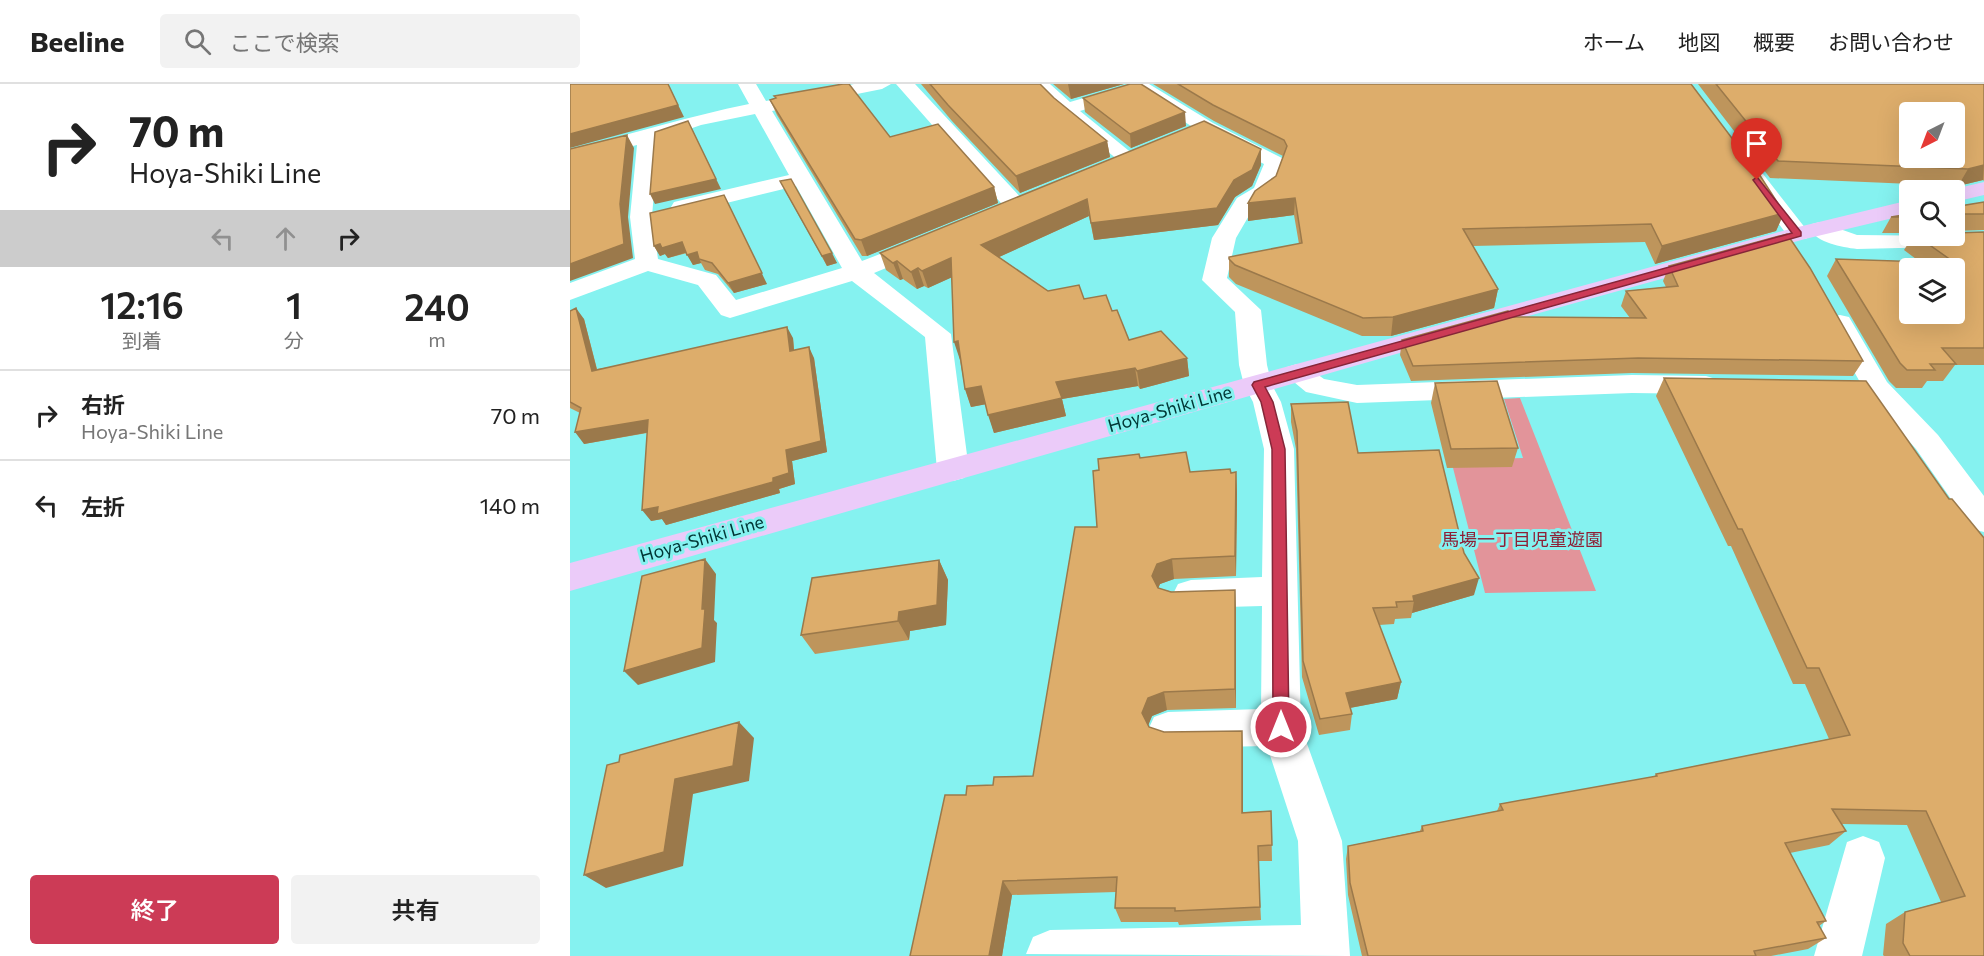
<!DOCTYPE html>
<html lang="ja">
<meta charset="utf-8">
<style>
:root{--surface:#fff;--page:#f2f2f2;--text:#222;--muted:#767676;--line:#e0e0e0;--accent:#cc3b56}
body{margin:0;font-family:Commissioner,"Noto Sans JP",sans-serif;background:var(--page);color:var(--text);height:100vh;display:flex;flex-direction:column;font-size:22px;white-space:nowrap}
*{box-sizing:border-box;margin:0}
p{font-size:20px;color:var(--muted)}
.icon{flex:none;width:33px;height:33px;fill:none;stroke:currentColor;stroke-width:2;stroke-linecap:round;stroke-linejoin:round}
.map{position:relative;flex:1;overflow:hidden}
.panel{display:flex;flex-direction:column;background:var(--surface);width:570px}
.panel>*{flex:none}
.banner{background:#fff;color:var(--text);overflow:hidden}
.needle{width:39px;rotate:222deg}
.controls{position:absolute;left:1329px;top:18px;display:grid;gap:12px}
.controls a{display:grid;place-items:center;width:66px;height:66px;border-radius:6px;background:var(--surface);box-shadow:0 6px 24px #0002;font-size:30px}
.pin{position:absolute;display:grid;place-items:center;width:51px;height:51px;color:#fff;margin:-62px -26px;border-radius:50% 50% 50% 0;rotate:-45deg;box-shadow:0 0 6px #0007}
.pin .icon{rotate:45deg}
.me{position:absolute;width:66px;margin:-33px;rotate:0deg;stroke-linejoin:round;filter:drop-shadow(0 0 4px #0008)}
.turn{display:flex;align-items:center;gap:21px;height:126px;padding:0 30px;font-size:27px}
.turn .icon{width:78px;height:78px;stroke-width:2.5}
.turn b{display:block;font-size:42px;line-height:51px}
.lanes{display:flex;align-items:center;height:57px;padding:0 30px;background:#0003;justify-content:center;gap:30px;direction:ltr}
.lanes .off{opacity:.35}
.eta{display:flex;justify-content:space-evenly;align-items:center;height:102px;text-align:center}
.eta b{font-size:36px;font-weight:600;line-height:42px}
.primary-button{display:flex;gap:12px;margin-top:auto;padding:12px 30px}
.primary-button a{flex:1;height:69px;border-radius:6px;background:var(--accent);color:#fff;font-size:24px;font-weight:600;line-height:69px;text-align:center}
.primary-button a+a{background:var(--page);color:var(--text)}
ul{padding:0;list-style:none}
li{display:flex;align-items:center;gap:18px;height:90px;padding:0 30px;border-top:2px solid var(--line)}
li div{flex:1}
li b{display:block;font-size:22px}
li em{font-style:normal}
header{display:flex;align-items:center;gap:36px;box-sizing:border-box;height:84px;padding:0 30px;background:var(--surface);border-bottom:2px solid var(--line)}
header strong{font-size:28px}
nav{display:flex;gap:33px;margin-inline-start:auto;font-size:21px}
.search{width:420px;height:54px;background:var(--page);display:flex;align-items:center;gap:15px;box-sizing:border-box;padding:0 21px;border-radius:6px;color:var(--muted);font-size:22px}
main{display:flex;flex:1;min-height:0}
.map>svg:first-child{display:block}
.green{fill:#e2949a}
.lines{fill:none;stroke-linecap:round;stroke-linejoin:round}
.minor{fill:#fff;fill-rule:evenodd}
.primary{fill:#ebcbf9;fill-rule:evenodd}
.wall{fill:#be955c}
.shaded-wall{fill:#9b794b}
.building{fill:#ddad6b;stroke:#9b794b;stroke-width:1.5;fill-rule:evenodd}
.route{fill:#cc3b56;stroke:#852638;stroke-width:1.5}
.labels{text-anchor:middle;stroke-width:6;stroke-linejoin:round;paint-order:stroke}
.street-label{font-size:18px;fill:#003534;stroke:#85f2f0}
.park-label{font-size:18px;fill:#8e2036;stroke:#85f2f0}
</style>
<header>
<strong>Beeline</strong>
<div class="search"><svg class="icon" aria-label="search" viewBox="0 0 24 24"><circle cx="10" cy="10" r="6"/><path d="M15 15l6 6"/></svg>ここで検索</div>
<nav><a>ホーム</a><a>地図</a><a>概要</a><a>お問い合わせ</a></nav>
</header>
<main>
<section class="panel">
<div class="banner">
<div class="turn"><svg class="icon" aria-label="right" viewBox="0 0 24 24"><path d="M7 20v-9h11M14 6l5 5-5 5"/></svg><div><b>70 m</b>Hoya-Shiki Line</div></div>
<div class="lanes"><svg class="icon off" aria-label="left" viewBox="0 0 24 24"><path d="M17 20v-9H6M10 6l-5 5 5 5"/></svg><svg class="icon off" aria-label="ahead" viewBox="0 0 24 24"><path d="M12 20V5M6 11l6-6 6 6"/></svg><svg class="icon" aria-label="right" viewBox="0 0 24 24"><path d="M7 20v-9h11M14 6l5 5-5 5"/></svg></div>
</div>
<div class="eta">
<div><b>12:16</b><p>到着</p></div>
<div><b>1</b><p>分</p></div>
<div><b>240</b><p>m</p></div>
</div>
<ul>
<li><svg class="icon" aria-label="right" viewBox="0 0 24 24"><path d="M7 20v-9h11M14 6l5 5-5 5"/></svg><div><b>右折</b><p>Hoya-Shiki Line</p></div><em>70 m</em></li>
<li><svg class="icon" aria-label="left" viewBox="0 0 24 24"><path d="M17 20v-9H6M10 6l-5 5 5 5"/></svg><div><b>左折</b></div><em>140 m</em></li>
</ul>
<div class="primary-button"><a>終了</a><a>共有</a></div>
</section>
<div class="map">
<svg width="1414" height="872" viewBox="0 0 1414 872">
<rect width="100%" height="100%" fill="#85f2f0"/>
<!-- green -->
<path class="green" d="M950,314L1026,507L915,509L881,376L953,374L934,315Z"/>
<g class="lines">
<!-- minor -->
<path class="minor" d="M168,0H186L196,17L284,0H321L312,5L202,27L292,177L354,153L362,155L366,160L362,165L304,189L381,250L399,386L394,394L383,397L372,394L367,386L355,253L282,197L160,234L151,231L128,201L78,187L0,216V199L65,175L60,133L67,61L0,77V65C60,51 119,32 179,20ZM185,30L219,91L104,118L101,123L104,128L112,130L226,102L272,184L166,216L146,191L88,175L82,133L88,56L131,41Z
M326,0H345L454,117L457,122L454,127H438Z
M461,0H480L500,18L562,0H579L643,39L712,74L715,78L704,108L684,123L666,154L657,194L691,226L697,281L702,301L711,318L724,365L731,643L772,757L780,872L456,870L463,853L480,846L731,841L728,757L697,662L598,664L584,659L578,646L584,633L598,628L691,625L692,522L621,524L608,520L603,510L608,500L621,496L692,493L694,365L683,318L674,301L669,281L665,228L632,196L642,154L667,114L684,104L694,80L629,47L569,9L510,27L569,75L566,79H552L489,29Z
M1186,88L1193,90L1236,145L1240,150L1236,155H1220L1175,94L1179,90Z
M1250,138L1287,151L1384,152V149L1414,148V162L1287,165C1271,163 1248,159 1239,145L1242,140Z
M1270,231L1279,233L1317,298L1368,351L1414,412V448L1402,445L1346,365L1296,309L1257,239L1261,233Z
M727,280L737,283L754,295L787,301L1062,291L1136,292L1146,295L1150,301L1146,307L1136,310L1062,309L787,319L736,308L713,289L717,283Z
M1293,752L1309,758L1315,774L1292,872H1244L1277,758Z"/>
<!-- primary -->
<path class="primary" d="M1414,98V111L1384,118V106H1380Z
M1340,116V130L1235,155L962,231L0,507V479L1220,145Z"/>
</g>
<!-- wall -->
<path class="wall" d="M351,0H470L484,14L537,57L540,73L450,109L382,37Z
M483,0H554L501,15Z
M583,0H1121L1214,129L1206,147L1085,180L1075,158L903,162L928,205L924,224L821,252H792L666,200L659,193V175L729,160L724,131L678,137L706,92L713,72L644,37Z
M1128,0H1414V97L1413,96L1388,102L1200,94Z
M513,14L616,42L561,64L515,28Z
M200,16L320,53L424,103L428,119L297,172H292L207,31Z
M691,65V81L682,102L665,113L648,141L524,156L519,132L429,173L478,207L514,215L542,227L559,256L617,274L619,292L570,305L568,302L492,315L496,332L424,349L416,320L401,323L395,305L390,276L382,193L358,204L354,202L347,205L333,195L330,196L316,186L310,169Z
M210,97L267,179L257,182L215,107Z
M1414,118V146L1384,147V123Z
M80,129L197,200L164,209L148,190L135,186L131,179L123,181L117,169L98,174L95,170L90,172L84,162Z
M1340,130V149H1312L1321,133Z
M1414,148V281H1385L1373,297H1357L1352,304H1326L1319,297L1257,192L1266,175L1350,178L1334,166L1343,152H1384Z
M1099,182L1293,277L1283,292L1062,289L841,297L830,271L832,256L941,233L1060,234L1051,222L1056,207L1096,203L1093,197Z
M0,227L14,235L27,285L223,254L224,266L244,274L257,368L222,377L225,400L209,405L210,409L96,441L92,435L81,437L77,349L14,360L10,329L0,324Z
M1094,294L1296,297L1414,872H1314L1313,871L1316,840L1335,828L1371,818L1337,741L1271,740L1276,747L1259,761L1220,769L1256,837L1249,842L1256,854L1238,865L1201,872H792L778,811L776,775L778,762L850,747L852,742L927,727L930,720L1084,693L1086,690L1259,655L1235,600H1223L1161,462H1158L1086,312Z
M865,299L948,364L942,383L877,384L861,319Z
M721,320L788,369L894,469L904,511L842,529L841,534L825,535L824,540L809,541L831,598L827,615L780,624L782,630L780,646L749,651L732,593L726,365L721,338Z
M570,374L620,388H666L667,409L666,492L604,495L590,500L588,504L666,525V624L597,626L582,632L578,641L579,643L594,648L673,665V728L701,727L702,777H688L691,836L609,841L608,838H551L545,824L546,808L442,811L432,872H340L396,711L423,701L463,692L527,443L529,386Z
M369,476L378,496L376,541L340,547L339,556L245,570L231,551Z"/>
<!-- shaded-wall -->
<path class="shaded-wall" d="M98,0L114,33L0,64V50Z
M498,0H554L501,15Z
M615,28L616,42L561,64L560,50Z
M123,47L151,105L85,120L80,110Z
M57,51L64,64L58,133L63,174L0,197V180L50,120Z
M537,57L540,73L450,109L446,92Z
M691,65V81L682,102L665,113L648,141L524,156L521,139L664,96Z
M1414,81L1413,96L1388,102L1398,85Z
M424,103L428,119L297,172L291,156Z
M154,111L197,200L164,209L158,199Z
M725,114L724,131L678,137V119Z
M517,115L519,132L416,179L411,161Z
M1214,129L1206,147L1085,180L1092,162Z
M112,158L118,168L98,174L95,170L90,172L84,162L90,160Z
M127,168L131,179L123,181L117,171Z
M262,169L267,179L257,182L252,172Z
M381,174L387,191L358,204L352,187Z
M327,177L333,195L330,196L323,179Z
M348,184L354,202L347,205L341,188Z
M928,205L924,224L821,252L823,233Z
M6,224L14,235L30,298L22,287Z
M217,243L223,254L225,279L220,267Z
M388,257L394,275L390,276L384,258Z
M239,263L244,274L257,368L222,377L225,400L209,405L210,409L96,441L92,435L81,437L72,426L203,394L216,366Z
M617,274L619,292L570,305L567,287Z
M565,284L568,302L492,315L496,332L424,349L418,331L486,298Z
M411,302L417,320L401,323L395,305Z
M78,336L86,347L14,360L5,348Z
M666,388L667,409L666,492L665,472Z
M135,475L146,490L144,536L147,539L145,578L68,601L54,587L132,525Z
M602,475L604,495L590,500L585,512L582,492L587,480Z
M369,476L378,496L376,541L340,547L339,556L328,537L329,528Z
M909,494L904,511L842,529L844,517L843,512Z
M665,506L666,525V624L665,605Z
M831,598L827,615L774,625L776,609Z
M594,608L597,626L582,632L576,647L572,629L578,614Z
M169,638L184,654L179,697L123,710L113,782L36,804L14,791L105,695Z
M672,647L673,665V745L672,729Z
M433,797L442,811L432,872H419Z"/>
<!-- building -->
<path class="building" d="M0,0H98L108,21L0,50Z
M273,0H279L320,53L368,40L424,103L291,156L285,155L200,16L206,14L204,12Z
M360,0H470L484,14L537,57L446,92L378,21Z
M560,0H571L615,28L560,50L513,14Z
M608,0H1121L1189,90L1214,129L1092,162L1081,140L893,145L928,205L823,233L793,234L665,181L659,175V173L732,159L725,114L678,119L685,107L706,92L717,62L714,56L643,21Z
M1146,0H1414V81L1398,85L1208,77ZM1340,28H1384V74H1340Z
M118,37L146,95L80,110L85,48Z
M634,37L691,65L682,86L664,96L647,124L521,139L517,115L411,161L478,207L509,201L514,215L536,211L542,227L547,226L559,256L591,247L617,274L567,287L565,284L486,298L492,314L418,331L411,302L395,305L388,257L384,258L381,174L352,187L348,184L341,188L327,177L323,179L310,169Z
M57,51L50,120L54,160L0,180V65Z
M221,95L262,169L252,172L210,97Z
M154,111L192,189L158,199L142,179L129,175L127,168L117,171L112,158L92,164L90,160L84,162L80,129Z
M1414,118V130H1394L1392,133H1384V123Z
M1340,130V133H1321Z
M1414,148V264H1372L1386,280H1360L1365,286H1337L1330,279L1266,175L1385,179L1347,152H1384V149ZM1340,184H1384V230H1340Z
M1217,150L1240,184L1293,277L1068,274L843,282L832,256L938,227L941,233L1076,234L1056,207L1108,202L1099,182Z
M6,224L22,287L217,243L220,267L239,263L251,357L216,366L219,389L203,394V398L87,430L88,423L72,426L78,336L5,348L11,324L0,318V227Z
M1094,294L1296,297L1379,415H1382L1414,454V872H1340L1333,859L1335,828L1395,812L1356,727L1262,725L1276,747L1215,759L1256,837L1247,838L1256,854L1184,867L1186,872H798L780,799L778,762L853,747L852,742L933,726L930,720L1087,692L1086,690L1280,651L1249,584H1237L1172,445H1168Z
M927,297L948,364L881,365L865,299Z
M778,318L788,369L869,366L894,469L909,494L843,512L844,517L826,518L827,523L803,524L831,598L776,609L782,630L750,635L733,577L727,347L721,320Z
M616,368L620,388L660,385L661,389L666,388L665,472L602,475L587,480L582,492L588,504L601,508L665,506V605L594,608L578,614L572,629L579,643L594,648L672,647V729L701,727L702,761L688,762L690,823L605,827V824H545L547,793L433,797L419,872H340L375,711H396L397,702L423,701L424,693L463,692L505,443H527L523,387L529,386L528,375L569,370L570,374Z
M135,475L132,525H135L132,564L54,587L72,492Z
M369,476L367,521L329,528L328,537L231,551L242,494Z
M169,638L163,682L105,695L94,768L14,791L37,681L49,678L50,671Z"/>
<!-- route -->
<path class="route" d="M1187,93L1231,148V152L695,303L703,318L715,365L719,643L717,648L711,650L705,648L703,643L702,365L691,318L682,301L684,298L1222,149L1183,96Z"/>
<g class="labels">
<!-- street labels -->
<g class="street-label">
<text transform="translate(600 325) rotate(-16)" y="6">Hoya-Shiki Line</text>
<text transform="translate(132 455) rotate(-16)" y="6">Hoya-Shiki Line</text>
</g>
<!-- park labels -->
<g class="park-label">
<text x="952" y="462">馬場一丁目児童遊園</text>
</g>
</g>
</svg>
<div class="controls">
<a><svg class="needle" viewBox="-14 -14 28 28"><path d="M0-13l5 13h-10z" fill="#e53935"/><path d="M0 13l5-13h-10z" fill="#767676"/></svg></a>
<a><svg class="icon" aria-label="search" viewBox="0 0 24 24"><circle cx="10" cy="10" r="6"/><path d="M15 15l6 6"/></svg></a>
<a><svg class="icon" aria-label="layers" viewBox="0 0 24 24"><path d="M12 4l9 5-9 5-9-5zM3 14l9 5 9-5"/></svg></a>
</div>
<div class="pin" style="left:1187px;top:96px;background:#d93025"><svg class="icon" aria-label="arrive" viewBox="0 0 24 24"><path d="M6 21V4h12l-3 4 3 4H6"/></svg></div>
<svg class="me" style="left:711px;top:643px" viewBox="-20 -20 40 40"><circle r="17" fill="#cc3b56" stroke="#fff" stroke-width="3"/><path d="M0-11L8 9 0 5-8 9z" fill="#fff"/></svg>
</div>
</main>
